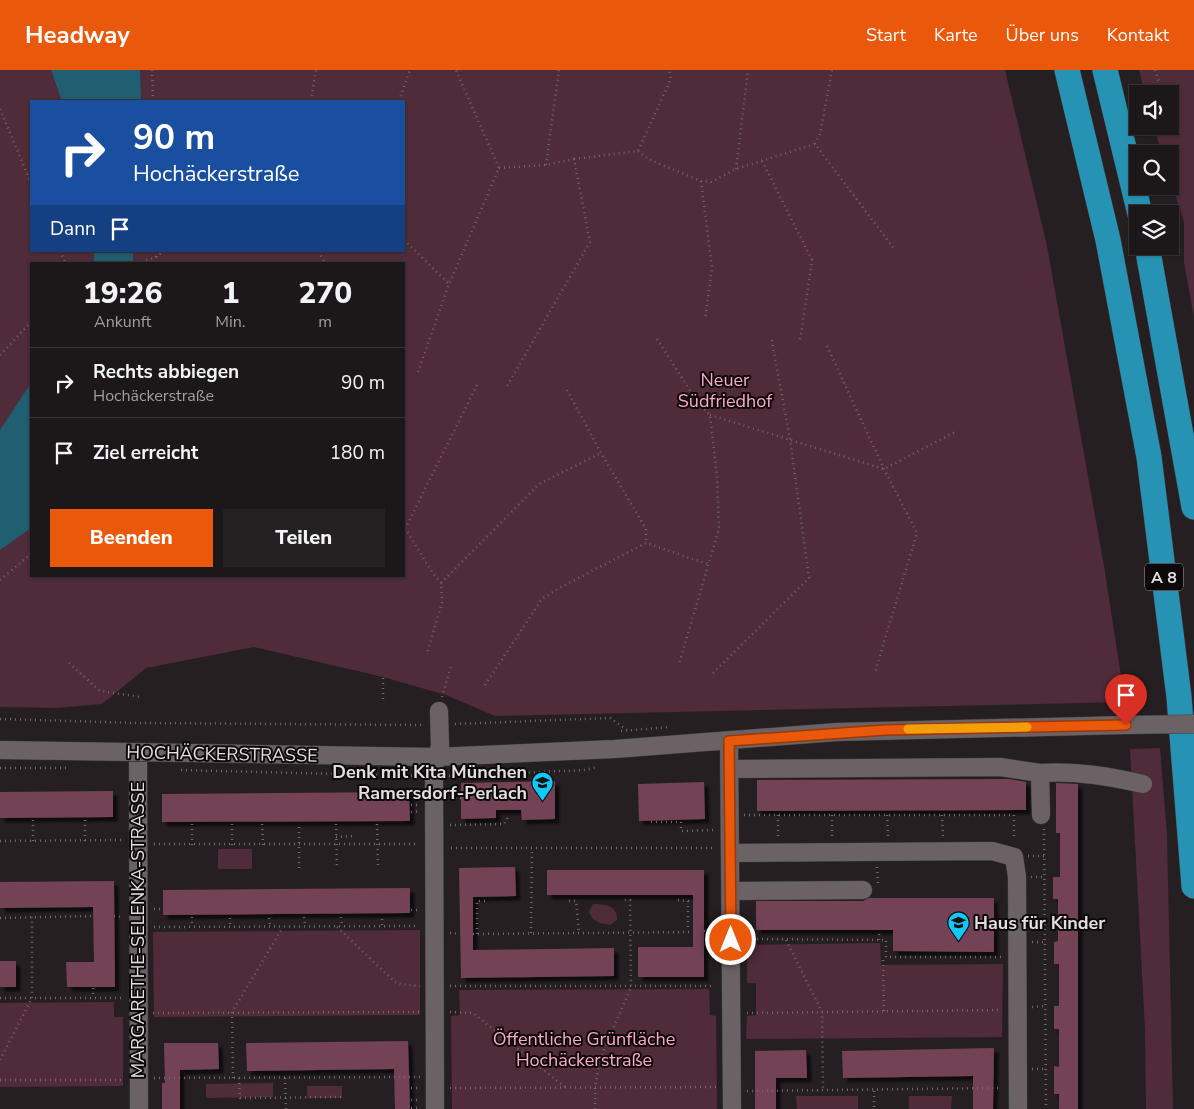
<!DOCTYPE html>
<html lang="de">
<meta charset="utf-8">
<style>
:root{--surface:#1c1719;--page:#252022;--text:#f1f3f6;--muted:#a09fa2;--line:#3a3638;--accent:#ea580c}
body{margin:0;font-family:"Nunito Sans",sans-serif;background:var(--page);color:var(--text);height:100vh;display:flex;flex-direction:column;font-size:19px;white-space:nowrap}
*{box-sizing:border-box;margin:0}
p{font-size:16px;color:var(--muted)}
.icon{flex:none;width:28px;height:28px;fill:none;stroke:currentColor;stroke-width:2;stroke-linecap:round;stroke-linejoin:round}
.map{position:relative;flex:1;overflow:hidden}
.drawer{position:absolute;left:30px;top:192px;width:375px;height:315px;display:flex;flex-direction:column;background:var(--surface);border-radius:0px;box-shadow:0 1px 4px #0004,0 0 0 1px var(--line)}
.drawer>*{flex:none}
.top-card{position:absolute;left:30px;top:30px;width:375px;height:152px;border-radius:0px;box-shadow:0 1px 4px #0004,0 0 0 1px var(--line);background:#1a4fa0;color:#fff;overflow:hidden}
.fabs{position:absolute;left:1129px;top:15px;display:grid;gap:10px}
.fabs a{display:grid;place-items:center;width:50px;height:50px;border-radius:0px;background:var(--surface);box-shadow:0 1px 4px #0004,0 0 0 1px var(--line);font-size:25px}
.pin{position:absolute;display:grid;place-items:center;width:42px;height:42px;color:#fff;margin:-51px -21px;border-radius:50% 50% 50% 0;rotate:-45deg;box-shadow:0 0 5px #0007}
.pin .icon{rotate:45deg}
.me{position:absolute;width:55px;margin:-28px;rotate:0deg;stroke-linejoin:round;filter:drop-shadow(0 0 4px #0008)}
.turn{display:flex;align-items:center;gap:18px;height:105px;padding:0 20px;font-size:22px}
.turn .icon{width:65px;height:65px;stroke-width:2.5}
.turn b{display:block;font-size:35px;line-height:42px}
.then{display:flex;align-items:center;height:48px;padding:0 20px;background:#0003;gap:10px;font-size:19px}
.eta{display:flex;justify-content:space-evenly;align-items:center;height:85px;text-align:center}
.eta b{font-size:30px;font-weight:800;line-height:35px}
.action{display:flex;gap:10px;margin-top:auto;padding:10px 20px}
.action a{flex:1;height:58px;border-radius:0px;background:var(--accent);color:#fff;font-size:20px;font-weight:800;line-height:58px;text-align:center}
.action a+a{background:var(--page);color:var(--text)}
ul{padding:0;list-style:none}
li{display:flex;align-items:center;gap:15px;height:70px;padding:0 20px;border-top:1px solid var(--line)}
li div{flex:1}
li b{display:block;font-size:19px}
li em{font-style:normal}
header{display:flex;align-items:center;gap:30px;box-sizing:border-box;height:70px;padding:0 25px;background:var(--accent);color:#fff}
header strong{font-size:24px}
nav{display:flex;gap:28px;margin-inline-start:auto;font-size:18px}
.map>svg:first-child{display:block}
.green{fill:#502b39;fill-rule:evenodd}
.water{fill:#205e72}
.building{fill:#734354;filter:url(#shadow)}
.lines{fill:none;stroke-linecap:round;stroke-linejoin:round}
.minor-casing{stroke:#423b3d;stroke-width:19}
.highway-casing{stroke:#423b3d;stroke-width:26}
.path{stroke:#6f696b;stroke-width:2.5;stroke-dasharray:1 4;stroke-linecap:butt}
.minor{stroke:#6b6265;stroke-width:18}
.highway{stroke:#2693b4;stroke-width:25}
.minor-bridge-casing{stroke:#423b3d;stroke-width:19;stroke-linecap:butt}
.minor-bridge{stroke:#6b6265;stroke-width:18}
.route-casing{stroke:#983908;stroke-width:12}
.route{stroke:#ea580c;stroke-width:9}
.slow{stroke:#f59e0b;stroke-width:9}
.labels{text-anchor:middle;stroke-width:4;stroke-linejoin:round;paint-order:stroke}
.shield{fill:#0d090a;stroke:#a39e9f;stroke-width:1}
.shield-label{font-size:16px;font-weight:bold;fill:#e3dedf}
.park-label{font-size:18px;fill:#fbaac6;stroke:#0d090a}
.street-label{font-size:18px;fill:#e3dedf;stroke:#0d090a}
.poi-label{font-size:18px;font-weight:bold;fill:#e3dedf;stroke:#0d090a;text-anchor:end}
</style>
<header>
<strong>Headway</strong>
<nav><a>Start</a><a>Karte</a><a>Über uns</a><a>Kontakt</a></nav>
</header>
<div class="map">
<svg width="1194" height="1039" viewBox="0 0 1194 1039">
<defs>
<filter id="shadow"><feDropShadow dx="4.5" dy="4.5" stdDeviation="1" flood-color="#0009"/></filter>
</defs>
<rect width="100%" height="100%" fill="#261f21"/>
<!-- green -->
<path class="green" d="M0,0H1005L1047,176L1104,496L1125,632L495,646L446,625L383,607L254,577L146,598L102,634L56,638L0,637ZM31,31H404V181H31ZM31,194H404V506H31Z
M1139,0H1194V248L1184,192V152L1170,108V84H1162L1154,56H1170V24H1145Z
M1160,678L1167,765L1173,1039H1146L1145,959L1130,679Z
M218,779H252V799H218Z
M593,834C605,834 618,836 617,850L610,855L600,853L593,849L589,842Z
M420,860V945L154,947L153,862Z
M880,873L881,895L1003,894L1002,967L746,969L747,946L756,945V913H747V875Z
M709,919L710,945L716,946L717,1039H452L451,946L460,945L459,920Z
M114,932V947H123V1016L0,1017V933Z
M273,1013V1027L206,1028V1014Z
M307,1016H342V1028H307Z
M796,1026H858V1039H797Z
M909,1026H952L951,1039H909Z"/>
<!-- water -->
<path class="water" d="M51,0H140L141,31H62Z
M94,181H133V194H94Z
M31,313V458L0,480V360Z"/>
<!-- building -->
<path class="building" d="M1010,709L1026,712V740L757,741V710Z
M555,711V749L522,750L521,740H496V748L461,749V713Z
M704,712L705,749L639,751L638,714Z
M1056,713L1078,714V1039H1059V1024H1054V996L1059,997V959H1054V936H1059V894H1054V872L1058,871V829H1053V807H1060V763H1056Z
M113,721V747L0,748V722Z
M409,722L410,751L162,752V724Z
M515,797L516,826L473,827V880L614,878V906L461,908L459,798Z
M547,800H704V907H638V877H693V825H547Z
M114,811L115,917H67L66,892H94L93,837L0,838V812Z
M410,818V843L163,845V820Z
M869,828H994V882L893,881V860H756V831H863Z
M0,891H16V917H0Z
M408,971L410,1039H395L394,999L247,1001L246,973Z
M164,973H218L219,999L180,1000V1039H162V1013H165Z
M994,978L993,1039H973V1006L843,1008L842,981Z
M806,980L807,1008H776V1039H755V981Z"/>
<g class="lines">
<defs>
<path id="minor" d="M729,671L732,1039
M0,680L435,687L615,679L837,662L1126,655
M138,682L139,1039
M730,699L1000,697L1040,703L1041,745
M1040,703C1077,701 1108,706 1143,714
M731,783L992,781L1014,787L1017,807L1018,1039
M731,821L863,820
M435,1039L434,697L440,676L439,641"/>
<path id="highway" d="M1067,0L1108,170L1149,387L1179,627L1194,816
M1105,0L1140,144
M1147,176L1194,437"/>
</defs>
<!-- minor casing -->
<use href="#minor" class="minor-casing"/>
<!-- highway casing -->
<use href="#highway" class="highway-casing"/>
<!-- path -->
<path class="path" d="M152,0L153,31
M1155,0L1163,24
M311,31L316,0
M399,31L410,0
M0,39L31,113
M815,74L820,64L832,0
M638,81L648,89L701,111L711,112L736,99L815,74L895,180
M574,89L638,81L671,9L669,0
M762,91L812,190L800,271
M546,95L559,0
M499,98L546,95L574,89L590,172L506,318
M736,99L748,0
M701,111L712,198L705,250
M404,170L449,214
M60,181L66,194
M156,181V194
M319,181L325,194
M137,194L156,187L164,181
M657,269L698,333L710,345L717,406L719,459L679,594
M827,276L884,399L917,463L875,602
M0,285L31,252
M418,302L449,214L499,98L456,0
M567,320L601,383L646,459V473
M710,345L884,399L957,361
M405,458L432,502L441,513L442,533L427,583
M405,459L478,313
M0,510L31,484
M441,513L539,414L601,383
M69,593L100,621L140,627
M713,603L809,508L790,369L771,266
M383,608V631
M485,615L542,529L561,517L646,473L708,494
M442,627L451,596
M0,649L138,653L424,655
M455,654L610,648L627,660
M621,661L670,657
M0,698H68
M181,700L418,706
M449,706L584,700L598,697
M450,728H461
M411,735H419
M411,742L420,741
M744,745H1014V770
M778,745V767
M832,745V766
M887,745L888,766
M942,745L943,767
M33,750V771
M85,750V771
M651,752H681V761L715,760
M192,754V775
M232,754V775
M262,754L263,775
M336,754L337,798
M377,754L378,797
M450,755L504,754L508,747
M1044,759L1046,1039
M336,767L354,766
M0,771L123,770
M154,774H418
M451,778H715
M1028,786H1044
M877,797L878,814
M299,798V755
M1031,807H1045
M678,830L688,831V861
M569,831H576L579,863
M154,839H162
M411,840H418
M114,846L122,847
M192,847V857
M304,847L305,856
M341,847L342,857
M0,848L93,846
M230,848V857
M269,848L270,857
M382,849V856
M154,857L418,856
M337,857L395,912L399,914L420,916
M704,861H714
M450,863L460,864
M531,863L532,778
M473,864L693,862
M477,864V831H489
M747,869L886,870V887H1003
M786,870L822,942L823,1020
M879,870V860
M1032,872H1045
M450,916H715
M93,918V928
M0,928H125
M1032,937L1045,936
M884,941L883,890L886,887
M450,942L473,943L565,1017
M153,943L420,942
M747,943L1002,940
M0,990L32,928V847
M1032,999H1046
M154,1008L421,1007
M233,1008L232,942L283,857
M239,1008L240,1028L341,1027
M285,1008L286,1039
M0,1010H123
M411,1018H419
M450,1018L717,1017
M747,1021L1002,1018
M874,1021V1039
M411,1030H420
M411,1038H420
M595,1039V1018L600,989L631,917L630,830H623"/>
<!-- minor -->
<use href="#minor" class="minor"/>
<!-- highway -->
<use href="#highway" class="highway"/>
<defs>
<path id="minor-bridge" d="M1126,655L1194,654"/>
</defs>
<!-- minor-bridge casing -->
<use href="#minor-bridge" class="minor-bridge-casing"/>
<!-- minor-bridge -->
<use href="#minor-bridge" class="minor-bridge"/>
</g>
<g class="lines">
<defs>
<path id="route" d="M731,870L729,671L885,660L1126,655"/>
</defs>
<!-- route casing -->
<use href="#route" class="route-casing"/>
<!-- route -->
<use href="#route" class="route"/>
<!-- slow -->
<path class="slow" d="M908,659L1027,657"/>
</g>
<!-- icons -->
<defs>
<symbol id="school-pin" viewBox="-11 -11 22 30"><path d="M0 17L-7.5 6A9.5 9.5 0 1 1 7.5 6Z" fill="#0dcafa" stroke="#0d090a"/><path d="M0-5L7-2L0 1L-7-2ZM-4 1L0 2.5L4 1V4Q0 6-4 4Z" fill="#111"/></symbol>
</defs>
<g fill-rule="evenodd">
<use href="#school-pin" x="530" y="700" width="25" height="34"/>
<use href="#school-pin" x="946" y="840" width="25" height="34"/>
</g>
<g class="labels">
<!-- shield labels -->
<rect class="shield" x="1145" y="493.5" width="38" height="27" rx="4"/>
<g class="shield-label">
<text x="1164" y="513">A 8</text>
</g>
<!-- park labels -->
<g class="park-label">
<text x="725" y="316">Neuer<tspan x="725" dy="21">Südfriedhof</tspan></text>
<text x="584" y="975">Öffentliche Grünfläche<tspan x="584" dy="21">Hochäckerstraße</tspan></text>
</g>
<!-- street labels -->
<g class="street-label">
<text transform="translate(222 684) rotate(1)" y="6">HOCHÄCKERSTRASSE</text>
<text transform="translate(138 860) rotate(-90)" y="6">MARGARETHE-SELENKA-STRASSE</text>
</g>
<!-- poi labels -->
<g class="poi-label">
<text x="527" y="708">Denk mit Kita München<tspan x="527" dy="21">Ramersdorf-Perlach</tspan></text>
<text x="974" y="859" text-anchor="start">Haus für Kinder</text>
</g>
</g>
</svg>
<div class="fabs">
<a><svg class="icon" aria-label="sound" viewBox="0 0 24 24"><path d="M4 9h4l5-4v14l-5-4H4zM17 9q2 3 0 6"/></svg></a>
<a><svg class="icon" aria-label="search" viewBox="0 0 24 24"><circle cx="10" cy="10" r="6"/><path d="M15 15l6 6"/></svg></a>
<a><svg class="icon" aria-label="layers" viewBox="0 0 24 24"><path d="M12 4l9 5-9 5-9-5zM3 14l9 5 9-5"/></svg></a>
</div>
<div class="pin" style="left:1126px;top:655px;background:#d93025"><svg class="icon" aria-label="arrive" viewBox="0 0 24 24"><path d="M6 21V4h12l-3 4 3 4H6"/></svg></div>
<svg class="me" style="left:731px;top:870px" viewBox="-20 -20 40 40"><circle r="17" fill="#ea580c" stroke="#fff" stroke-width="3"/><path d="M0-11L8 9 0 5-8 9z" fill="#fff"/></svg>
<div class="top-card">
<div class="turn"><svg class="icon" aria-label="right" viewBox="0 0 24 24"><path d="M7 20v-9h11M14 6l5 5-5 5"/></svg><div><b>90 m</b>Hochäckerstraße</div></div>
<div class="then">Dann<svg class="icon" aria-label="arrive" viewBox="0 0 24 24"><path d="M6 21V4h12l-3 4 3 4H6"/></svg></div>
</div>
<section class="drawer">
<div class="eta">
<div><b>19:26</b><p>Ankunft</p></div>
<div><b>1</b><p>Min.</p></div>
<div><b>270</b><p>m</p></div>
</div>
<ul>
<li><svg class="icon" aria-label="right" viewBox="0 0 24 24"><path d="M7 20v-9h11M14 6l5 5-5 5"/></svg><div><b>Rechts abbiegen</b><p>Hochäckerstraße</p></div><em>90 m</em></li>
<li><svg class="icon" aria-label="arrive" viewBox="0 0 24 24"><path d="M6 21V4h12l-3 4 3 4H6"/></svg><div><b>Ziel erreicht</b></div><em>180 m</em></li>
</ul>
<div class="action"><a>Beenden</a><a>Teilen</a></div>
</section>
</div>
